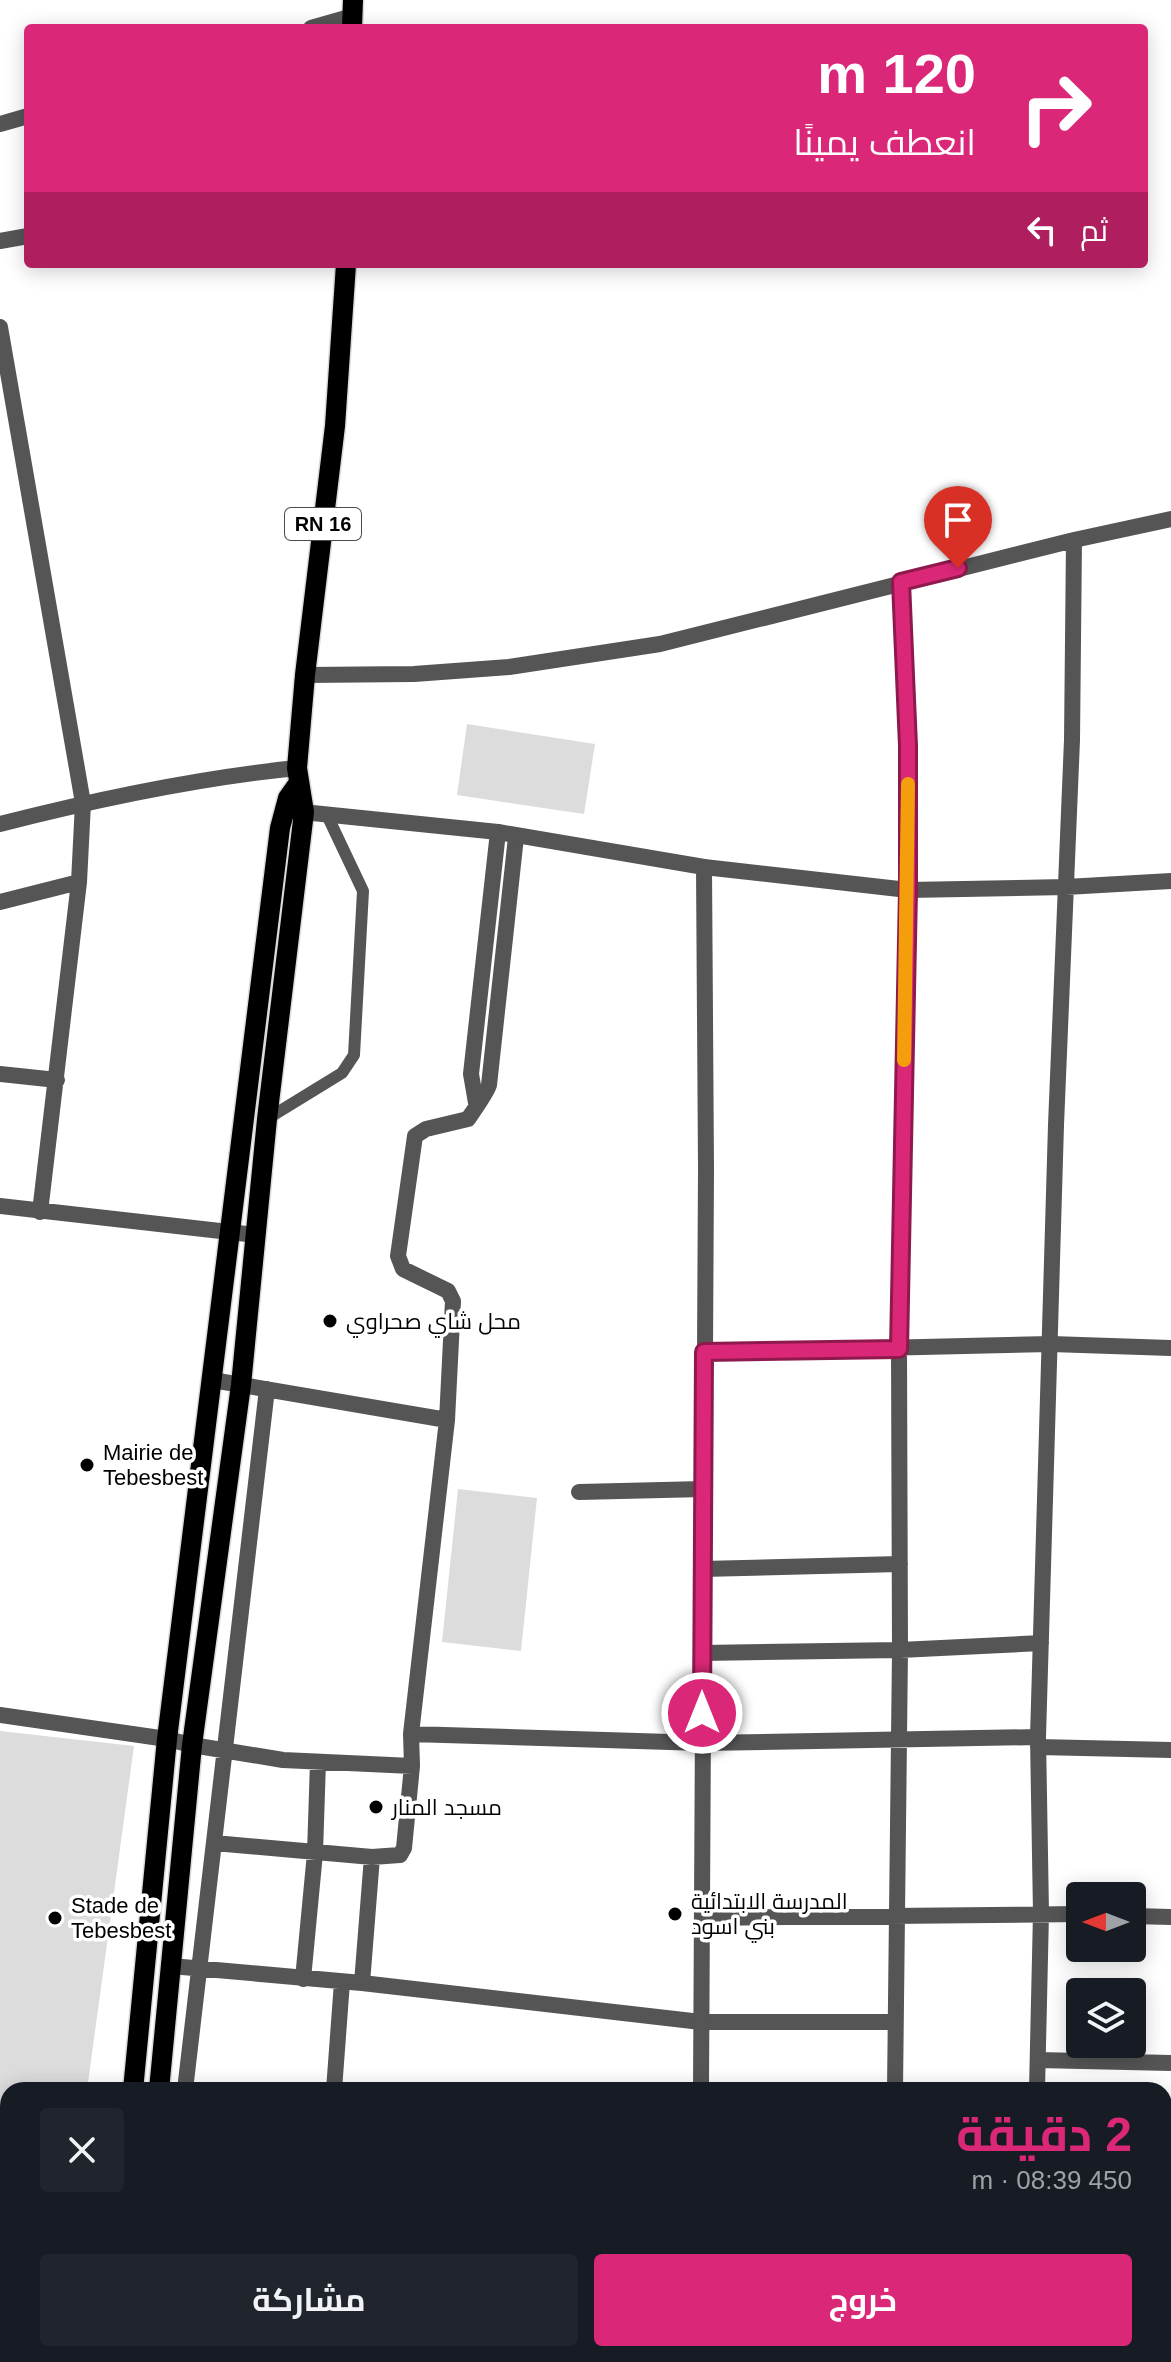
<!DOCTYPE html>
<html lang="ar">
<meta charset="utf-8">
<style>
:root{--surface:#171b24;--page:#20242c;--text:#f1f3f6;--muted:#9ea1a6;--accent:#db2777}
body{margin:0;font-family:Helvetica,Cairo,sans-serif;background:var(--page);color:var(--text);direction:rtl;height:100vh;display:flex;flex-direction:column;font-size:30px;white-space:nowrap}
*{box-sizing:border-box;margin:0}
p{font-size:26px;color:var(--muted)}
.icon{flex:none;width:44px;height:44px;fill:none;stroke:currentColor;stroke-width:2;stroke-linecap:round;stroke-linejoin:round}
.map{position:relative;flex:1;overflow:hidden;direction:ltr}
.details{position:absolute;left:0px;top:2082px;width:1172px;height:280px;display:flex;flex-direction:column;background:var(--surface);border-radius:24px 24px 0 0;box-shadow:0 4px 20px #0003;direction:rtl}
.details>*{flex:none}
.guide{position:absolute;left:24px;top:24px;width:1124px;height:244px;border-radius:8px;box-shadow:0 4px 20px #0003;direction:rtl;background:#db2777;color:#fff;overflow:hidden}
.needle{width:52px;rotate:270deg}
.tools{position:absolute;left:1066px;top:1882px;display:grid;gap:16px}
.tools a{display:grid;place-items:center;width:80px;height:80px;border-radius:8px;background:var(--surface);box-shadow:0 4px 20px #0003;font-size:40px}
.pin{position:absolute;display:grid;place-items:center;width:68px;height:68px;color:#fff;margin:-82px -34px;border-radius:50% 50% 50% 0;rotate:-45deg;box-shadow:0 0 8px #0007}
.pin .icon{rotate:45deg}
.me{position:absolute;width:88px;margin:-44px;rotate:0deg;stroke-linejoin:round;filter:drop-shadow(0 0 6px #0008)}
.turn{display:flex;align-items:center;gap:28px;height:168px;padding:0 40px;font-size:36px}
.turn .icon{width:104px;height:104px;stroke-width:2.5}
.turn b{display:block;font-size:56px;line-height:68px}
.then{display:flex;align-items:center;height:76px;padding:0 40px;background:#0003;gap:16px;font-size:30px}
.round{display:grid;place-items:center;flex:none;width:84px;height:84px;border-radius:8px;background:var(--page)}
.head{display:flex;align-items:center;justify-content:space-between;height:136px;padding:0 40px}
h1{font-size:48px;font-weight:700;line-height:60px;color:var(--accent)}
.button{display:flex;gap:16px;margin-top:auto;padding:16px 40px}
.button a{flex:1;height:92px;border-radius:8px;background:var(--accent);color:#fff;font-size:32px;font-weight:700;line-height:92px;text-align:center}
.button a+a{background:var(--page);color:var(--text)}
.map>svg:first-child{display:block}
.green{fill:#dcdcdc}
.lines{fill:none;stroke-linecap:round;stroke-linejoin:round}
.primary-casing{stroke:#dbdbdb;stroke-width:23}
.service{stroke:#555;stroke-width:12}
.minor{stroke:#555;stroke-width:16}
.tertiary{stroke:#555;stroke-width:16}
.primary{stroke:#000;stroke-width:20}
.route-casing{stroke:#8e194d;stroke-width:20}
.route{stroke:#db2777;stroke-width:14}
.slow{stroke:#f59e0b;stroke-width:14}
.poi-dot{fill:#000;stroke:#fff;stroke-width:3}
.labels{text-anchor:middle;stroke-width:7;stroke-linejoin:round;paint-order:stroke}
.shield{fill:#fff;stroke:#4c4c4c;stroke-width:2}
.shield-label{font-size:20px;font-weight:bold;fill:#000}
.poi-label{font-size:22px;fill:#000;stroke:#fff;text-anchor:start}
</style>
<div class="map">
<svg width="1171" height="2362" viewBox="0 0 1171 2362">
<rect width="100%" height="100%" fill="#fff"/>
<!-- green -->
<path class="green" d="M467,724L595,744L584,814L457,795Z
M458,1489L537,1498L521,1651L442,1642Z
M0,1731L134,1746L87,2090H8V2322L0,2321Z"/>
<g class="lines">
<defs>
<path id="primary" d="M352,28L353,0
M133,2090L167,1739L280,828L288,798L298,784
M159,2090L192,1745L241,1385L267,1119L304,812L297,768L305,675L335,426L346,264
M105,2362L106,2354
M130,2362L131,2354"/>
</defs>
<!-- primary casing -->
<use href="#primary" class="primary-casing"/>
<!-- service -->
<path class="service" d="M267,1119L342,1073L354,1055L363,891L327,815"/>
<!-- minor -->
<path class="minor" d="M311,28L353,16
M0,124L28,116
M0,241L28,236
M0,327L83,803L79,882L40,1212
M305,675L414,674L509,667L660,644L1074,540L1171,519
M704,867L908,890L1066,887L1171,881
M0,902L79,882
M0,1074L57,1080
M476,1103L471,1074L498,832
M0,1206L256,1235
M704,1352L1051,1344L1171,1348
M212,1380L447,1420
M579,1492L704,1489
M702,1569L900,1564
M702,1653L900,1650L1041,1643
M411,1734L447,1420L453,1301L448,1291L403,1269L398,1256L415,1136L426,1129L468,1119C474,1110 486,1094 489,1085L516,837
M192,1745L283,1760L412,1766L411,1734L702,1743L1038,1737
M1038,1747L1171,1750
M214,1843L372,1857L400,1855L404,1848L412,1766
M1132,1916L1171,1917
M703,1918L1080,1914
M171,1966L362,1983L701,2022H895
M303,1979L315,1853L318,1762
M362,1983L372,1857
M1038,2060L1171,2063
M185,2090L267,1389
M334,2090L342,1982
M895,2090L900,1650L899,1349L908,890V746L901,582
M1037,2090L1041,1913L1038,1737L1056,1125L1072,740L1074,540
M1164,2322H1171
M0,2335L8,2336
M153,2362L154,2354
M232,2362L233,2354
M793,2362V2354
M896,2362V2354"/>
<!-- tertiary -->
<path class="tertiary" d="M293,811L498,832L704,867L706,1169L701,2090
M0,824C98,799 197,778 297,768
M0,1715L167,1739L192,1745
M701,2354V2362"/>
<!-- primary -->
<use href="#primary" class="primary"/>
</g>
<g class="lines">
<defs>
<path id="route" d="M702,1713L704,1352L899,1349L908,890V746L901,582L958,568"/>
</defs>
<!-- route casing -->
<use href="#route" class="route-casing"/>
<!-- route -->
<use href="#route" class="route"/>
<!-- slow -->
<path class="slow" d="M904,1060L908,784"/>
</g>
<!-- markers -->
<g class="poi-dot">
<circle cx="330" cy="1321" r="8"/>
<circle cx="87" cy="1465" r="8"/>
<circle cx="376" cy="1807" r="8"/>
<circle cx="675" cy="1914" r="8"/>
<circle cx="55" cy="1918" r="8"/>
</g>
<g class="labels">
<!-- shield labels -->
<rect class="shield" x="285" y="508" width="76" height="32" rx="6"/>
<g class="shield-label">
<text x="323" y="531">RN 16</text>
</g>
<!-- poi labels -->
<g class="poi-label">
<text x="346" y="1329">محل شاي صحراوي</text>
<text x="103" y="1460">Mairie de<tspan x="103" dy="25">Tebesbest</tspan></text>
<text x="392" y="1815">مسجد المنار</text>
<text x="691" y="1909">المدرسة الابتدائية<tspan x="691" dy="25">بني اسود</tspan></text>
<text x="71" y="1913">Stade de<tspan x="71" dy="25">Tebesbest</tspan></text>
</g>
</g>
</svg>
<div class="tools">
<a><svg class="needle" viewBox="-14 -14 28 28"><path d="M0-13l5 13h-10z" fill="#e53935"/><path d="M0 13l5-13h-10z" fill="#9ea1a6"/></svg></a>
<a><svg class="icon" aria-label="layers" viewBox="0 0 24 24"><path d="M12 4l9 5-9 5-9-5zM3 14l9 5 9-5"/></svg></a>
</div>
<div class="pin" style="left:958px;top:568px;background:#d93025"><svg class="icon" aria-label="arrive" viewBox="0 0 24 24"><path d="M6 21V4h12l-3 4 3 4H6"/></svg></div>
<svg class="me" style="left:702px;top:1713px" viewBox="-20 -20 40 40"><circle r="17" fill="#db2777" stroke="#fff" stroke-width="3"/><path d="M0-11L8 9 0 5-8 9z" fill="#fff"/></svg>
<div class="guide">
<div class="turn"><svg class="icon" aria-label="right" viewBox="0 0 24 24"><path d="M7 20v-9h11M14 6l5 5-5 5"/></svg><div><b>120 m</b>انعطف يمينًا</div></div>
<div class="then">ثم<svg class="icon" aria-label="left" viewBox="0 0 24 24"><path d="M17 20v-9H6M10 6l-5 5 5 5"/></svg></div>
</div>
<section class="details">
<div class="head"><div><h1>2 دقيقة</h1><p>450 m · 08:39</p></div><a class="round"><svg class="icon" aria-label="close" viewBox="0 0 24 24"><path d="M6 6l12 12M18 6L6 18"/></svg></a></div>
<div class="button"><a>خروج</a><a>مشاركة</a></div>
</section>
</div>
